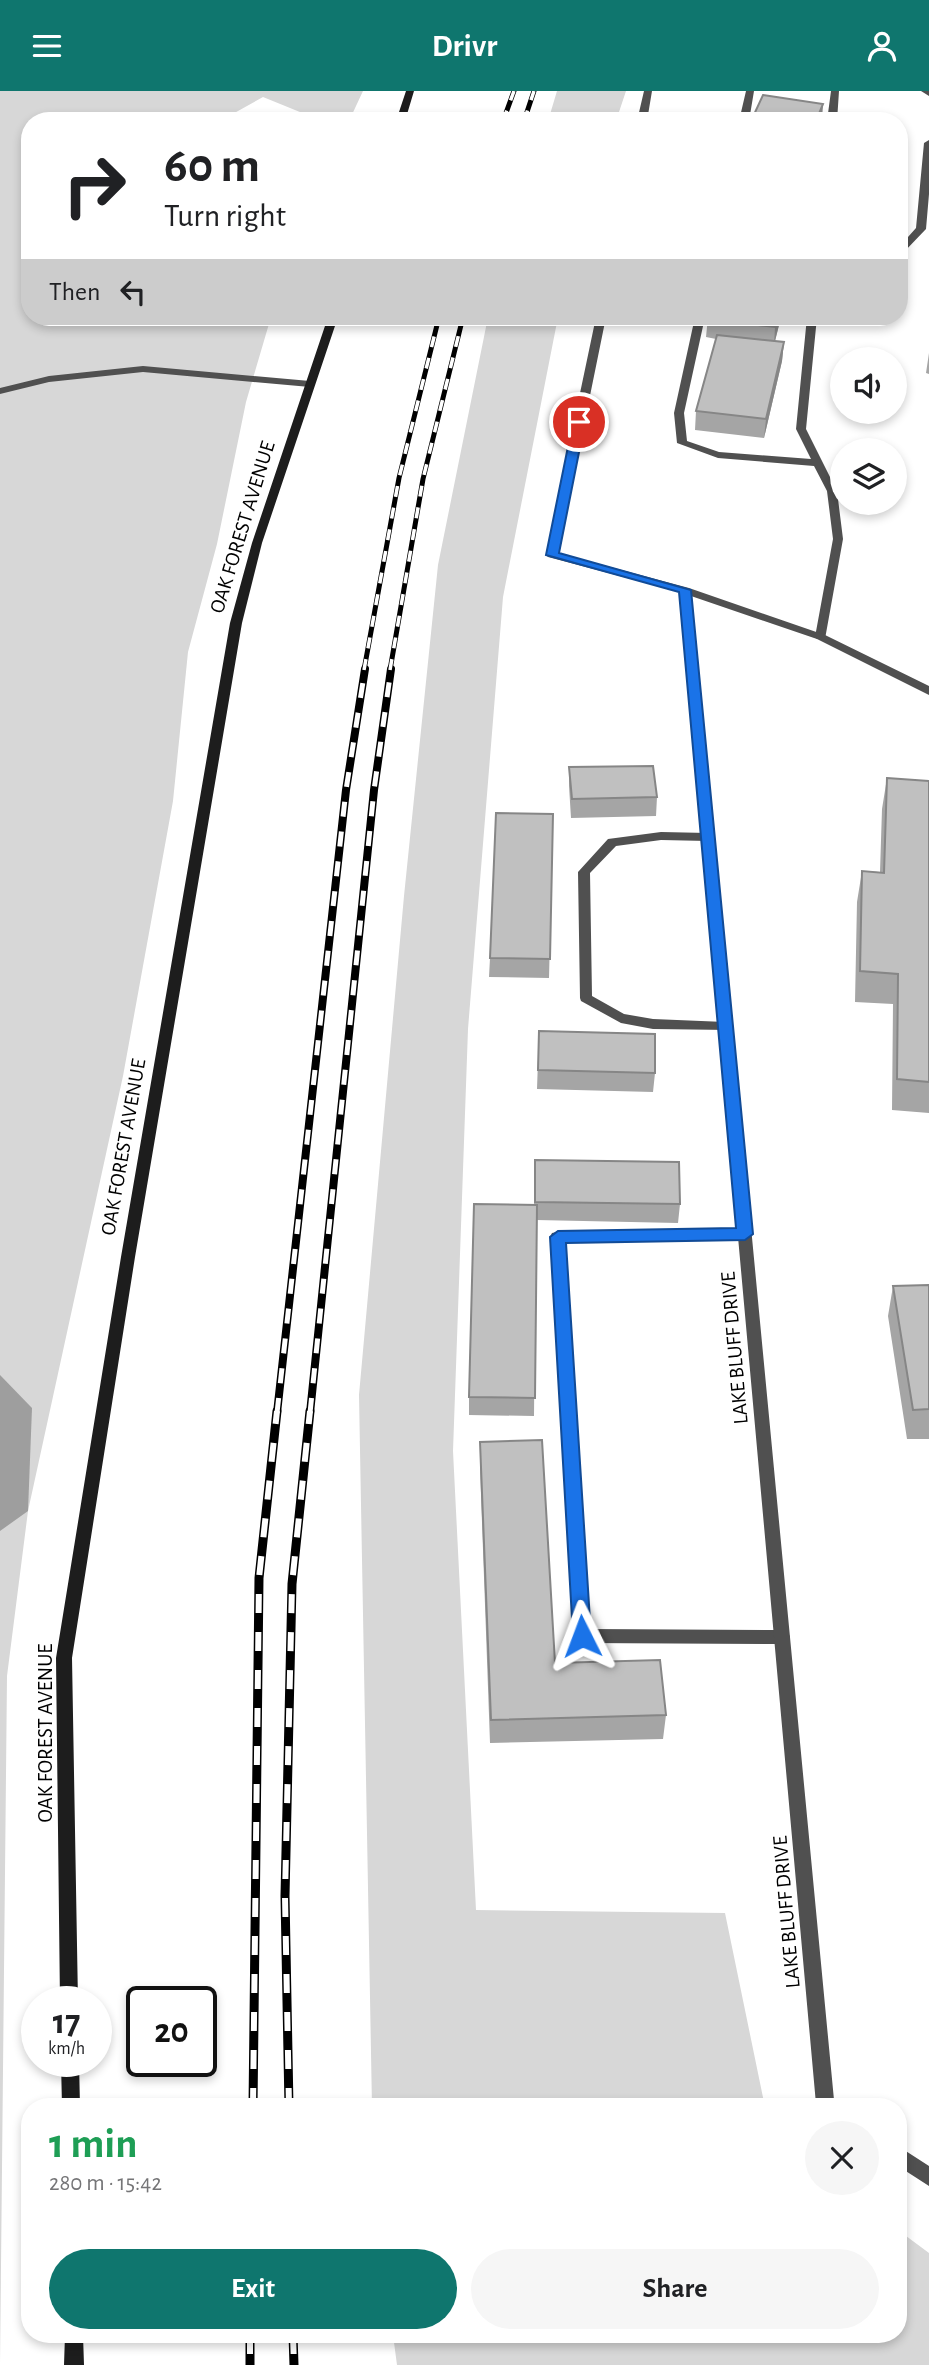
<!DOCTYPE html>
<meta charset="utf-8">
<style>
:root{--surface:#fff;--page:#f6f6f6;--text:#202124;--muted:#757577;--accent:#0f766e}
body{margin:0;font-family:"Alegreya Sans",sans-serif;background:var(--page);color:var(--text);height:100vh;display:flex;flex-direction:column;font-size:26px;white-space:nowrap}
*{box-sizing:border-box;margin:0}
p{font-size:23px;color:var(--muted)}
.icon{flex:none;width:38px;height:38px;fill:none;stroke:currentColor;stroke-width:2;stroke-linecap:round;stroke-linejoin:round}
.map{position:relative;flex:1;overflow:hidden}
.sheet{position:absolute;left:21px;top:2007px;width:886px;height:245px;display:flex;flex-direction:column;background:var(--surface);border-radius:28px;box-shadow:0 4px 10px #0003}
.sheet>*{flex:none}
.top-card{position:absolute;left:21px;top:21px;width:887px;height:214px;border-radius:28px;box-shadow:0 4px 10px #0003;background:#fff;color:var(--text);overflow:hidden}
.buttons{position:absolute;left:830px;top:256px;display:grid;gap:14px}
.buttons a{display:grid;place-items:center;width:77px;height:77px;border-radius:50%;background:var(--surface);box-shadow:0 4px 10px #0003;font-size:35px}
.speed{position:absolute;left:21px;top:1895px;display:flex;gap:14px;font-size:35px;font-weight:700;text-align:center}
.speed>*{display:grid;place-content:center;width:91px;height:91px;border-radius:50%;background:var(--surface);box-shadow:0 4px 10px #0003;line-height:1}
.speed small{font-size:18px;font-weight:400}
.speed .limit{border:4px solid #111;border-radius:10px;background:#fff;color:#111}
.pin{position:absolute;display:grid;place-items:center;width:60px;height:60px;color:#fff;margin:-30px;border:4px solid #fff;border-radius:50%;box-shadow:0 2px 7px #0007}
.me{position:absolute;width:77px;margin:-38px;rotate:357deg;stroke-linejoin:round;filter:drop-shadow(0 0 5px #0008)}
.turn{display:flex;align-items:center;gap:24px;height:147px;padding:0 28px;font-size:32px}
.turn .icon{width:91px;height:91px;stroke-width:2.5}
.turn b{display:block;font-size:49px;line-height:60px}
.then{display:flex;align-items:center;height:66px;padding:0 28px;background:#0003;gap:14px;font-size:26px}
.round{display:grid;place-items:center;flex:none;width:74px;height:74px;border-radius:37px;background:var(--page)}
.headline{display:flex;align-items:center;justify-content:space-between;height:119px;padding:0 28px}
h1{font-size:42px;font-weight:600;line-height:52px;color:#1e9e55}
.action{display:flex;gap:14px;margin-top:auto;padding:14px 28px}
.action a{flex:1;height:80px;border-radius:42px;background:var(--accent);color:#fff;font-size:28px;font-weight:600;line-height:80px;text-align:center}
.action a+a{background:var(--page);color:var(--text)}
header{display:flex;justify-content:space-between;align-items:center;height:91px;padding:0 28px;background:var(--accent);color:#fff;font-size:32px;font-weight:600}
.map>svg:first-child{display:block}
.green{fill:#d7d7d7}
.water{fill:#9e9e9e}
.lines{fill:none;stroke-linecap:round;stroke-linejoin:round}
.lane{fill:#505050;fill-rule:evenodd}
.street{fill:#505050;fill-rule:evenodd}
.secondary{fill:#1d1d1d;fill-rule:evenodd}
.rail-far2-casing{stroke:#000;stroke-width:5}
.rail-far1-casing{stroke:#000;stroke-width:8}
.rail-casing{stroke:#000;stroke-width:9}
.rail-far2{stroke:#fff;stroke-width:3.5;stroke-dasharray:11;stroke-linecap:butt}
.rail-far1{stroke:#fff;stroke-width:5;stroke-dasharray:15;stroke-linecap:butt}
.rail{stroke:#fff;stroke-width:6;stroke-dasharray:19;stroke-linecap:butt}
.wall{fill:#a5a5a5}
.shaded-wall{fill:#868686}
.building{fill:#c0c0c0;stroke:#868686;stroke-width:2}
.route{fill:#1a73e8;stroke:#114b97;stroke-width:2}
.labels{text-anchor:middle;stroke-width:6;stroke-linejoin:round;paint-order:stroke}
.street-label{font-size:21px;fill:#000;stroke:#fff}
</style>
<header><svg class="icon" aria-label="menu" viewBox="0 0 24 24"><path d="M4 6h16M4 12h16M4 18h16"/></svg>Drivr<svg class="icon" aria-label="person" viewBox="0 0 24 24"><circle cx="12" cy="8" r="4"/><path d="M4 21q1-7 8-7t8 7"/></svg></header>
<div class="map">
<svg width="929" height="2274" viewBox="0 0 929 2274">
<rect width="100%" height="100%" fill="#fff"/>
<!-- green -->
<path class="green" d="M0,0H363L349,30H322L263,6L220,30H30V226H271L246,311L217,453L188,561L173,710L123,985L28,1420L7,1585L0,2274Z
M557,0H626L616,30H548Z
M488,226H558L503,506L468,938L453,1360L476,1819L725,1822L765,2016H372L359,1304L404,805L438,474Z
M898,2139L929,2162V2274H397L393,2244H898Z"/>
<!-- water -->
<path class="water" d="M0,1284L32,1317L28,1420L0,1440Z"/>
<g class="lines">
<!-- lane -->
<path class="lane" d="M746,0H754L749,30H739Z
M831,0H839L837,30H827Z
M921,0H929V5Z
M929,49V103L926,138L903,162L900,163V155L916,137L924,52Z
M695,226H705L684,322L687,350L719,361L811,368L796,338L807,226H817L806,338L837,400L843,448L825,548H817L815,546L833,448L827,400L814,375L718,367L677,352L674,322Z
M143,275L310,290L315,293L310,296L143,281L49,291L0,303V297L49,285Z
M661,741L708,742L714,746L708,750L661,749L616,755L590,782L592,905L624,923L653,928L725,931L732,936L730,939L653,938L621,932L581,910L580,907L578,781L608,748Z
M745,1138L750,1139L752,1143L750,1147L745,1148L564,1151L589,1538L782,1539L788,1541L790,1546L788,1551L782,1553L582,1552L576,1550L574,1545L550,1146L552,1142L557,1141Z"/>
<!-- street -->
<path class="street" d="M644,0H652L647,30H637Z
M596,226H606L558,462L689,497L825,544L929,595V604L817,548L691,505L834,2009L838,2016H817L816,2013L680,501L548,466L546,464Z
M898,2055L929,2075V2095L898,2075Z"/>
<!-- secondary -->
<path class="secondary" d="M406,0H414L405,30H396Z
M328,226H338L262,452L242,532L135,1166L72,1567L78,1911H60L56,1567L121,1166L230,532L252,452Z
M61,1970H79L80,2016H62Z
M65,2244H83L84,2274H64Z"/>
<defs>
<path id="rail-far2" d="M503,30L514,0
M524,30L534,0
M364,579L399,387L439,226
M390,579L423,388L463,226"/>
<path id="rail-far1" d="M277,1322L346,699L365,578
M310,1322L374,699L391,578"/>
<path id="rail" d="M253,2016L259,1487L277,1320
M289,2016L285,1805L292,1493L310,1320
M250,2244V2274
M293,2244L294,2274"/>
</defs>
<!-- rail-far2 casing -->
<use href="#rail-far2" class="rail-far2-casing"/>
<!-- rail-far1 casing -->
<use href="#rail-far1" class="rail-far1-casing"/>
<!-- rail casing -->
<use href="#rail" class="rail-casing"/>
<!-- rail-far2 -->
<use href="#rail-far2" class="rail-far2"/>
<!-- rail-far1 -->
<use href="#rail-far1" class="rail-far1"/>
<!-- rail -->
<use href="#rail" class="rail"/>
</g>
<!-- wall -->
<path class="wall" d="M708,226H781L775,250L784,251L782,270L764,347L695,339L696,320L716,248L706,246Z
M929,262V283L926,282Z
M569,676L657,706L656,725L571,727L569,695Z
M887,687L929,690V1022L892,1019L893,913L855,911L857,811L862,780L880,781L882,718Z
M553,723L549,887L489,886L490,867Z
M539,940L655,982L653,1001L537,998Z
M535,1069L680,1113L678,1132L536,1129L534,1325L469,1324V1306L534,1114Z
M929,1194V1348H907L888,1225L893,1195Z
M480,1351L555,1572L666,1624L663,1648L490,1652L480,1376Z"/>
<!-- shaded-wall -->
<path class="shaded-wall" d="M823,13L822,30H816Z
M778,226H781L774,254L775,236Z
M784,251L782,270L764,347L766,328Z"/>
<!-- building -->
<path class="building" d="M763,4L823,13L816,30H751Z
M708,226H778L775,236L707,228Z
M717,244L784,251L766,328L696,320Z
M653,675L657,706L572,708L569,676Z
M887,687L929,690V991L897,988L898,883L860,880L862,780L884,782Z
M496,722L553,723L550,868L490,867Z
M539,940L655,943V982L538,979Z
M535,1069L679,1071L680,1113L535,1111Z
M474,1113L537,1114L535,1307L469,1306Z
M929,1194V1318L913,1319L893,1195Z
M542,1349L555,1572L660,1569L666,1624L491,1629L480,1351Z"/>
<!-- route -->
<path class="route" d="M579,328L585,331L559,462L691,499L753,1143L745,1149L566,1152L591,1545L582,1553L573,1545L550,1146L558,1140L736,1137L679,501L546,464L573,331Z"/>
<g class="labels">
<!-- street labels -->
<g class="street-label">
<text transform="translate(242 436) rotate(-73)" y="7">OAK FOREST AVENUE</text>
<text transform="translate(123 1056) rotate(-80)" y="7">OAK FOREST AVENUE</text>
<text transform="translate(734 1257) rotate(-95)" y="7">LAKE BLUFF DRIVE</text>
<text transform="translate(45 1642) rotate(-90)" y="7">OAK FOREST AVENUE</text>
<text transform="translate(786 1821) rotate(-95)" y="7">LAKE BLUFF DRIVE</text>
</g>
</g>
</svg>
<div class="buttons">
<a><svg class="icon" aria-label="sound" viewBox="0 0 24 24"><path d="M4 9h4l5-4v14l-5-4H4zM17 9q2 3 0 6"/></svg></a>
<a><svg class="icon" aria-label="layers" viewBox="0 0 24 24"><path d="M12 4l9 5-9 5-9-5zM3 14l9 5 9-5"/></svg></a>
</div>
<div class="speed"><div>17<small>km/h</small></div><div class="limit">20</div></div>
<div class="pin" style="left:579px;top:331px;background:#d93025"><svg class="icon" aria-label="arrive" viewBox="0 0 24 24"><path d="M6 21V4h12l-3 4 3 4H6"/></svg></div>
<svg class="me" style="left:582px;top:1545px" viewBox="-20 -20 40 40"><path d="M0-17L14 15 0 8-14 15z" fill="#1a73e8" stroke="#fff" stroke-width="4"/></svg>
<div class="top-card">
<div class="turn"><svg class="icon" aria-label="right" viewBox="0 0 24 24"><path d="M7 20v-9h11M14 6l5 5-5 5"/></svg><div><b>60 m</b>Turn right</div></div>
<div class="then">Then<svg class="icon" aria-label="left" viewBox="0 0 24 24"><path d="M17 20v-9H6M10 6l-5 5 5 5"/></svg></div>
</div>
<section class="sheet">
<div class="headline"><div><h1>1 min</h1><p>280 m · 15:42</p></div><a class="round"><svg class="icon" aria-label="close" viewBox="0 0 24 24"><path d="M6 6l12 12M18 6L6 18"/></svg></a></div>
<div class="action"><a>Exit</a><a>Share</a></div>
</section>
</div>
